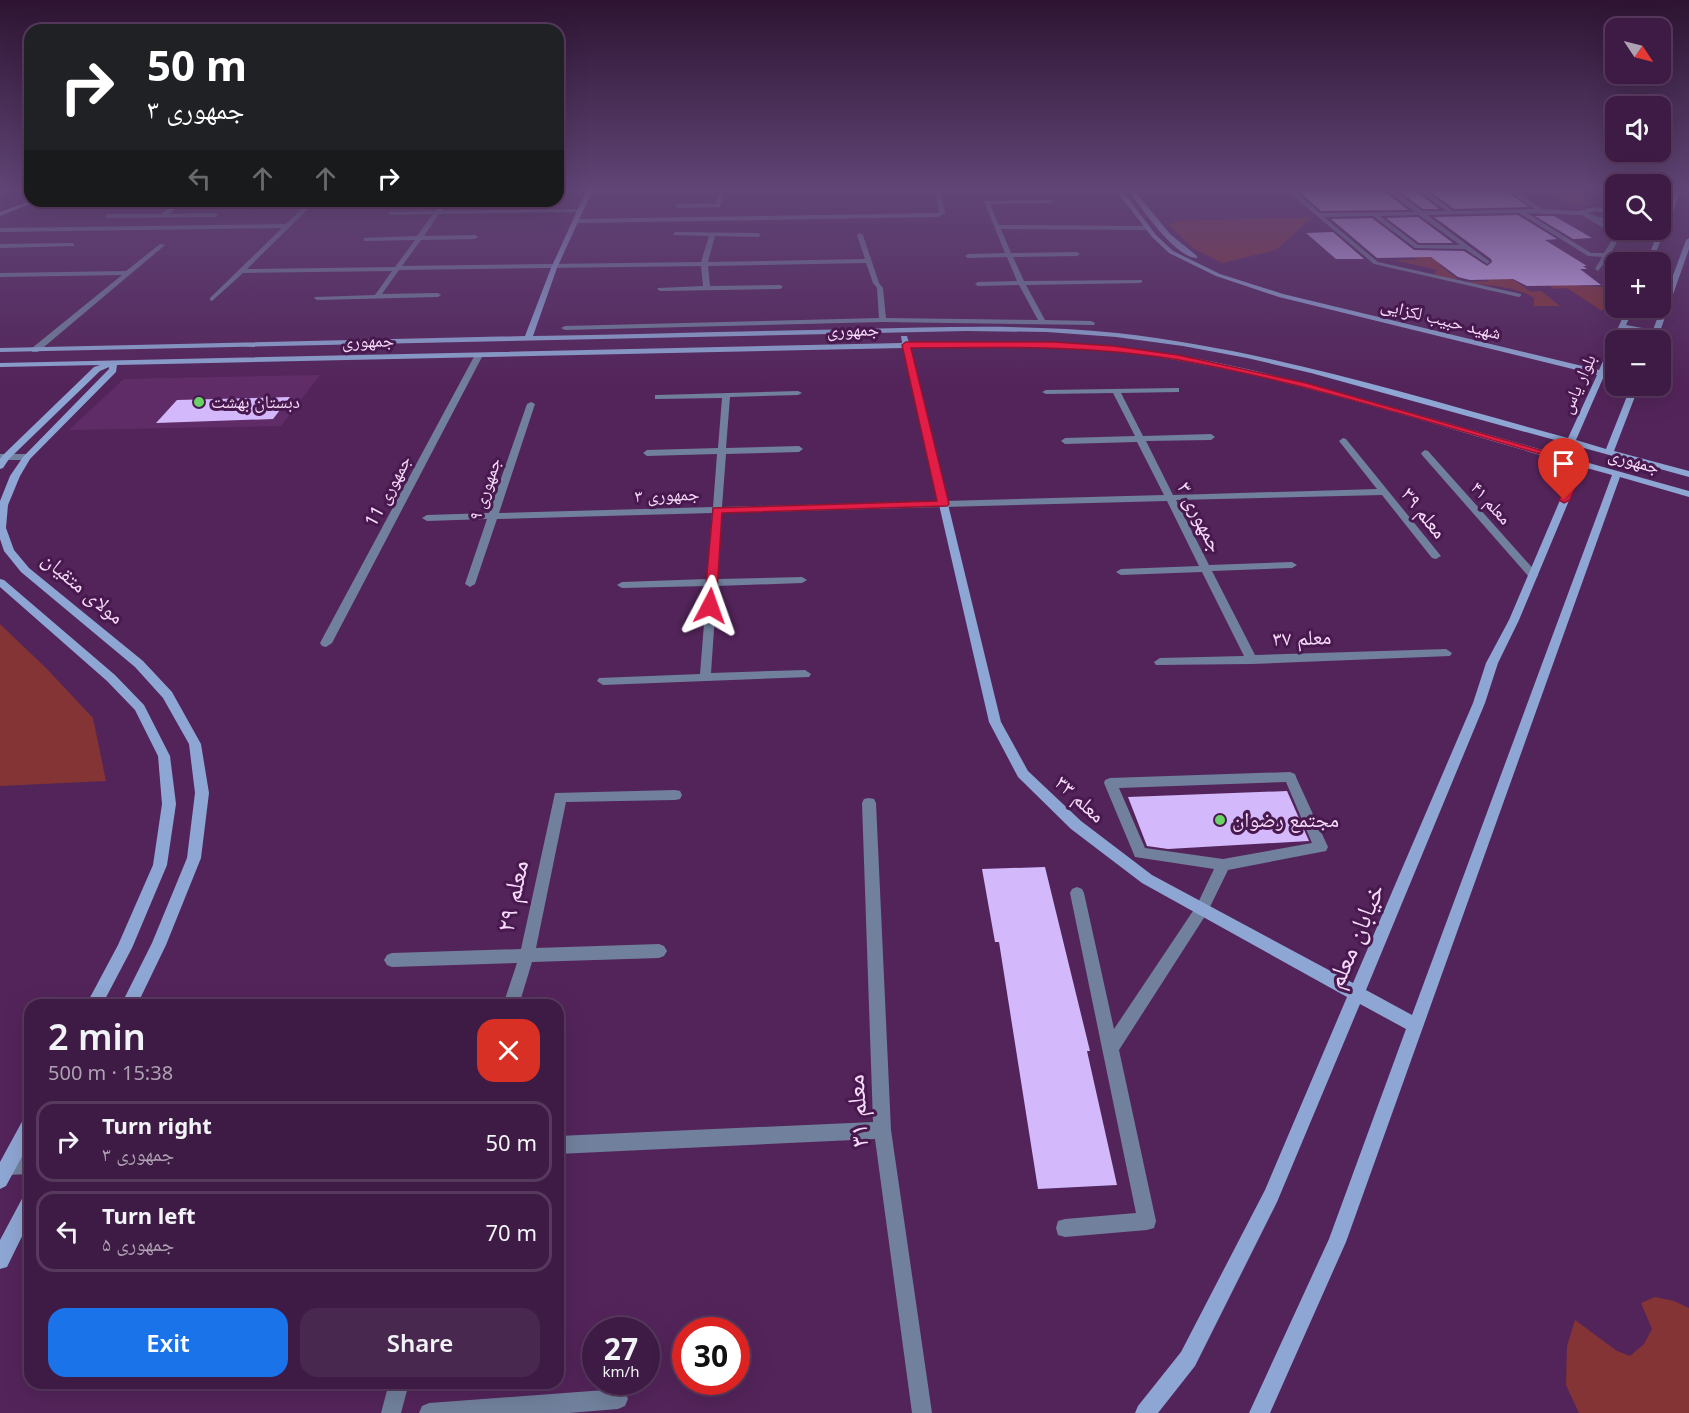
<!DOCTYPE html>
<meta charset="utf-8">
<style>
:root{--surface:#3e1b44;--page:#49284f;--text:#f1f3f6;--muted:#ada1b2;--line:#57395d;--accent:#1a73e8}
body{margin:0;font-family:"Noto Sans","Noto Naskh Arabic",sans-serif;background:var(--page);color:var(--text);height:100vh;display:flex;flex-direction:column;font-size:22px;white-space:nowrap}
*{box-sizing:border-box;margin:0}
p{font-size:20px;color:var(--muted)}
.icon{flex:none;width:33px;height:33px;fill:none;stroke:currentColor;stroke-width:2;stroke-linecap:round;stroke-linejoin:round}
.map{position:relative;flex:1;overflow:hidden}
.panel{position:absolute;left:24px;top:999px;width:540px;height:390px;display:flex;flex-direction:column;background:var(--surface);border-radius:18px;box-shadow:0 6px 24px #0002,0 0 0 2px var(--line)}
.panel>*{flex:none}
.hud{position:absolute;left:24px;top:24px;width:540px;height:183px;border-radius:18px;box-shadow:0 6px 24px #0002,0 0 0 2px var(--line);background:#202124;color:#fff;overflow:hidden}
.needle{width:39px;rotate:125deg}
.controls{position:absolute;left:1605px;top:18px;display:grid;gap:12px}
.controls a{display:grid;place-items:center;width:66px;height:66px;border-radius:12px;background:var(--surface);box-shadow:0 6px 24px #0002,0 0 0 2px var(--line);font-size:30px}
.speed{position:absolute;left:582px;top:1317px;display:flex;gap:12px;font-size:30px;font-weight:700;text-align:center}
.speed>*{display:grid;place-content:center;width:78px;height:78px;border-radius:50%;background:var(--surface);box-shadow:0 6px 24px #0002,0 0 0 2px var(--line);line-height:1}
.speed small{font-size:15px;font-weight:400}
.speed .limit{border:9px solid #d22;background:#fff;color:#111}
.pin{position:absolute;display:grid;place-items:center;width:51px;height:51px;color:#fff;margin:-62px -26px;border-radius:50% 50% 50% 0;rotate:-45deg;box-shadow:0 0 6px #0007}
.pin .icon{rotate:45deg}
.me{position:absolute;width:66px;margin:-33px;rotate:4deg;stroke-linejoin:round;filter:drop-shadow(0 0 4px #0008)}
.turn{display:flex;align-items:center;gap:21px;height:126px;padding:0 24px;font-size:27px}
.turn .icon{width:78px;height:78px;stroke-width:2.5}
.turn b{display:block;font-size:42px;line-height:51px}
.lanes{display:flex;align-items:center;height:57px;padding:0 24px;background:#0003;justify-content:center;gap:30px;direction:ltr}
.lanes .off{opacity:.35}
.round{display:grid;place-items:center;flex:none;width:63px;height:63px;border-radius:18px;background:var(--page)}
.headline{display:flex;align-items:center;justify-content:space-between;height:102px;padding:0 24px}
h1{font-size:36px;font-weight:600;line-height:45px}
.cta{display:flex;gap:12px;margin-top:auto;padding:12px 24px}
.cta a{flex:1;height:69px;border-radius:18px;background:var(--accent);color:#fff;font-size:24px;font-weight:600;line-height:69px;text-align:center}
.cta a+a{background:var(--page);color:var(--text)}
ul{padding:0;list-style:none}
li{display:flex;align-items:center;gap:18px;height:81px;margin:0 12px 9px;padding:0 12px;border:3px solid var(--line);border-radius:18px}
li div{flex:1}
li b{display:block;font-size:22px}
li em{font-style:normal}
.map>svg:first-child{display:block}
.built{fill:#602c67}
.green{fill:#843434}
.building{fill:#d3b8fb}
.lines{fill:none;stroke-linecap:round;stroke-linejoin:round}
.street{fill:#71809c;fill-rule:evenodd}
.secondary{fill:#8ea6d3;fill-rule:evenodd}
.route{fill:#e11d48;stroke:#92132f;stroke-width:1.5}
.poi-dot{fill:#69d465;stroke:#48194e;stroke-width:2}
.labels{text-anchor:middle;stroke-width:6;stroke-linejoin:round;paint-order:stroke}
.far-street-label{font-size:18px;fill:#f7dbfa;stroke:#48194e}
.far-poi-label{font-size:18px;fill:#f7dbfa;stroke:#48194e;text-anchor:start}
.street-label{font-size:21px;fill:#f7dbfa;stroke:#48194e}
.poi-label{font-size:21px;fill:#f7dbfa;stroke:#48194e;text-anchor:start}
.near-street-label{font-size:26px;fill:#f7dbfa;stroke:#48194e}
</style>
<div class="map">
<svg width="1689" height="1413" viewBox="0 0 1689 1413">
<rect width="100%" height="100%" fill="#53245a"/>
<!-- built -->
<path class="built" d="M320,375L281,426L69,430L124,379Z"/>
<!-- green -->
<path class="green" d="M1543,189H1566L1594,205H1570Z
M1312,217L1276,250L1222,263L1193,248L1169,225L1176,221Z
M1406,250H1430L1449,264L1439,265L1459,280L1434,275L1437,270L1394,260H1417Z
M1501,264L1496,268L1531,292L1541,291L1560,306H1534V298C1511,284 1490,287 1465,282L1489,281L1468,265Z
M1523,268L1553,270L1578,286L1613,287L1602,311L1567,288L1554,289Z
M0,624L46,668L93,718L106,781L0,786Z
M1655,1297L1674,1301L1689,1308V1413H1579L1566,1385L1567,1346L1575,1320L1617,1351L1630,1356L1644,1344L1652,1329L1641,1303Z"/>
<!-- building -->
<path class="building" d="M1296,189L1384,191L1408,210L1321,211Z
M1427,189H1503L1528,207L1454,209Z
M1397,190H1414L1439,209H1423Z
M1518,215L1557,239L1545,240L1587,266H1583L1587,269H1580L1601,285L1527,286L1513,279L1470,280L1458,277L1431,257L1377,258L1331,219L1372,218L1414,250L1464,251L1487,266L1492,262L1491,259L1434,217Z
M1535,216H1554L1592,238L1573,239Z
M1418,217L1453,243H1419L1386,218Z
M1333,232L1364,259H1336L1306,233Z
M290,397L273,419L156,423L177,400Z
M1287,791L1309,841L1168,849L1147,846L1128,797Z
M1045,867L1090,1051H1087L1117,1185L1038,1189L999,942H995L982,869Z"/>
<g class="lines">
<!-- street -->
<path class="street" d="M719,189H725L720,207L678,208L675,206L678,204H716Z
M938,189L941,191L945,213L938,217L577,223L574,221L577,219L937,213L939,212L935,191Z
M1285,189H1292L1320,213L1415,212L1385,189H1392L1422,211H1446L1416,189H1423L1453,211L1535,209L1505,189H1512L1542,209L1579,211L1596,207L1616,212V216L1596,211L1587,213L1598,217H1616V221H1600L1621,234L1610,255L1598,271L1595,269L1602,257L1588,256L1519,213L1427,215L1489,261L1490,262L1487,264L1465,249L1415,248L1373,216L1324,217L1378,262L1521,294V296L1519,297L1374,264ZM1527,213L1582,215L1615,235L1604,253H1591ZM1419,215L1460,245H1418L1380,216Z
M1607,189L1616,190V194L1608,190Z
M1051,200L1053,203L990,204L999,225L1148,226L1151,228L1148,230L1001,229L1011,253L1077,252L1080,254L1077,256L1013,257L1024,281L1142,280V282L1140,283L1026,285L1045,320L1091,321L1095,323L1094,325L883,322L565,330L561,328L565,326L879,318L877,288L873,283L866,263L708,266L710,286L780,285L783,287L780,289L660,291L657,289L658,288L703,286L701,266L399,270L382,294L438,293L441,295L438,297L317,300L314,298L315,297L375,295L392,271L243,273L212,301L210,300V298L282,228L0,232V228L286,224L310,201H316L247,269L395,267L415,240L365,241L363,238L417,236L433,214L390,215L388,212L436,211L443,201H449L442,211L581,209L583,212L439,214L424,236L475,235L478,237L475,239L421,240L402,266L701,262L709,236L673,235L675,232L758,233L761,235L758,237L715,236L708,262L865,259L857,235L860,233L863,235L879,283L883,288L886,318L1038,320L1019,285L978,286L975,284L978,282L1017,281L1007,257L968,258L965,256L968,254L1005,253L984,201Z
M177,201H184L169,214L215,213L218,215L215,217L108,218L105,216L108,214H161Z
M72,243L74,244V246L0,248V244Z
M160,244L165,245L38,352H32V348L122,275L0,277V273L126,271Z
M476,353L483,355L332,643L326,647L322,646L320,643Z
M1176,388H1179V392L1121,393L1143,436L1211,434L1215,437L1211,440L1146,441L1173,495L1377,489L1339,441L1343,438L1346,439L1441,556L1436,559L1432,558L1382,495L1176,500L1209,565L1292,562L1297,565L1292,568L1212,571L1255,655L1446,649L1452,653L1450,656L1252,664L1156,665L1154,662L1160,658L1244,656L1202,572L1121,575L1116,572L1121,569L1199,566L1167,501L722,513L718,579L802,577L807,580L802,583L717,586L711,673L805,670L811,674L809,677L603,685L597,681L599,678L700,674L707,586L622,588L617,585L622,582L707,579L712,513L497,519L475,584L470,587L465,584L487,519L427,521L422,518L427,515L489,513L527,404L531,402L535,404L499,513L713,507L717,454L647,456L643,453L647,450L718,448L722,398L655,399V395H658L798,391L802,393L798,395L730,397L726,448L799,446L803,449L799,452L726,454L722,507L1164,495L1137,442L1065,444L1061,441L1065,438L1135,436L1113,393L1046,394L1042,392L1046,390Z
M1425,450L1428,451L1537,573L1538,575L1537,577H1529L1422,455L1421,453Z
M0,454H27L31,457L27,460H0Z
M1290,772L1295,774L1296,777L1328,847L1326,851L1228,870L1207,913L1119,1050L1156,1221L1154,1228L1147,1230L1065,1237L1058,1235L1056,1228L1058,1221L1065,1219L1136,1213L1070,893L1072,889L1077,887L1082,889L1084,893L1114,1029L1197,905L1214,869L1135,857L1104,783L1105,780L1110,778ZM1286,782L1312,843L1223,859L1145,848L1119,788Z
M675,790L680,791L682,795L680,799L675,800L566,802L536,948L659,944L664,946L667,951L664,956L659,958L532,962L519,1005H503L517,963L392,967L387,965L384,960L387,955L392,953L521,949L555,793Z
M869,798L874,799L876,803L891,1130L932,1413H912L875,1139L558,1154V1136L873,1122L862,803L864,799Z
M30,1156V1174L8,1175L2,1172L0,1164L2,1160L8,1157Z
M389,1383H409L401,1413H381Z
M618,1389L625,1392L628,1399L625,1406L618,1409L569,1413H419L422,1406L429,1403Z"/>
<!-- secondary -->
<path class="secondary" d="M587,189H593L557,268L533,336C642,334 750,331 859,329C945,327 1032,324 1117,333C1271,350 1419,398 1568,438L1597,375L1279,297L1216,276L1169,253L1152,237L1115,189H1121L1156,235L1173,251L1220,274L1283,294L1599,370L1627,308H1634L1626,325L1653,330L1686,240L1689,238V249L1657,340H1650L1651,334L1625,329L1619,340H1616V350L1606,372L1616,375V379L1604,376L1576,440L1606,449L1631,386H1639L1614,451L1689,471V477L1311,373L1247,358L1183,346L1116,337L1047,332L966,331L0,352V348L525,336L551,268Z
M1127,189H1133L1170,234L1197,256V258C1175,258 1141,207 1127,189Z
M1676,189H1682L1652,262H1646Z
M30,201H37L0,216V212Z
M901,336H907L909,343C977,342 1045,340 1113,347C1213,356 1309,384 1405,411C1500,438 1595,465 1689,491V497L1620,477L1346,1242L1270,1413H1249L1329,1239L1406,1029L1360,1004L1277,1202L1195,1366L1158,1413H1135L1138,1406L1181,1352L1265,1190L1347,997L1142,883L1071,829L1018,777L989,722L903,348L117,365L116,372L30,459L20,476L8,505L6,528L14,550L29,568L143,661L172,692L201,744L209,793L201,858L166,945L137,1005H121L152,943L187,858L195,793L189,744L163,698L135,667L21,572L4,551L0,539V501L10,476L23,457L109,369V367L100,371L9,459L3,468L0,469V459L3,455L94,367L100,365L0,367V363L902,343ZM970,346C1018,347 1067,346 1116,351C1272,370 1424,422 1575,465L1509,620L1486,663L1473,703L1353,983L1152,875L1081,821L1028,771L1001,722L910,348ZM1583,467L1612,475L1412,1015L1366,990L1485,703L1498,663L1519,620Z
M0,579L4,580L115,675L144,705L170,756L176,804L167,865L132,948L102,1005H86L118,945L153,865L162,804L158,756L135,710L107,681L0,587Z
M30,1115V1142L6,1186L0,1189V1162L24,1118Z
M30,1192V1220L7,1267L0,1269V1240L24,1195Z"/>
</g>
<!-- sky -->
<linearGradient id="sky" x2="0" y2="1"><stop stop-color="#2e1432"/><stop offset="0.49" stop-color="#604576"/><stop offset="1" stop-color="#604576" stop-opacity="0"/></linearGradient>
<rect width="1689" height="387" fill="url(#sky)"/>
<!-- route -->
<path class="route" d="M906,342H1054L1114,346L1178,355L1306,383L1585,463L1570,500L1564,503L1559,500L1575,464C1444,427 1313,384 1179,360C1090,345 1001,347 911,348L949,504L947,506L722,513L716,606L714,609H706L704,606L713,508L937,501L902,345Z"/>
<!-- markers -->
<g class="poi-dot">
<circle cx="199" cy="402" r="6"/>
<circle cx="1220" cy="820" r="6"/>
</g>
<g class="labels">
<!-- far-street labels -->
<g class="far-street-label">
<text transform="translate(1441 319) rotate(14)" y="6">شهید حبیب لکزایی</text>
<text transform="translate(853 330) rotate(-1)" y="6">جمهوری</text>
<text transform="translate(368 341) rotate(-1)" y="6">جمهوری</text>
<text transform="translate(1578 384) rotate(-66)" y="6">بلوار یاس</text>
<text transform="translate(1634 461) rotate(16)" y="6">جمهوری</text>
<text transform="translate(485 489) rotate(-71)" y="6">جمهوری ۹</text>
<text transform="translate(388 491) rotate(-62)" y="6">جمهوری 11</text>
<text transform="translate(667 495) rotate(-2)" y="6">جمهوری ۳</text>
<text transform="translate(1491 503) rotate(48)" y="6">معلم ۴۱</text>
</g>
<!-- far-poi labels -->
<g class="far-poi-label">
<text x="211" y="408">دبستان بهشت</text>
</g>
<!-- street labels -->
<g class="street-label">
<text transform="translate(1424 513) rotate(51)" y="7">معلم ۳۹</text>
<text transform="translate(1200 517) rotate(63)" y="7">جمهوری ۳</text>
<text transform="translate(83 588) rotate(40)" y="7">مولای متقیان</text>
<text transform="translate(1302 638) rotate(-2)" y="7">معلم ۳۷</text>
<text transform="translate(1080 799) rotate(42)" y="7">معلم ۳۳</text>
</g>
<!-- poi labels -->
<g class="poi-label">
<text x="1232" y="827">مجتمع رضوان</text>
</g>
<!-- near-street labels -->
<g class="near-street-label">
<text transform="translate(512 896) rotate(-78)" y="9">معلم ۲۹</text>
<text transform="translate(1355 936) rotate(-67)" y="9">خیابان معلم</text>
<text transform="translate(857 1111) rotate(-94)" y="9">معلم ۳۱</text>
</g>
</g>
</svg>
<div class="controls">
<a><svg class="needle" viewBox="-14 -14 28 28"><path d="M0-13l5 13h-10z" fill="#e53935"/><path d="M0 13l5-13h-10z" fill="#ada1b2"/></svg></a>
<a><svg class="icon" aria-label="sound" viewBox="0 0 24 24"><path d="M4 9h4l5-4v14l-5-4H4zM17 9q2 3 0 6"/></svg></a>
<a><svg class="icon" aria-label="search" viewBox="0 0 24 24"><circle cx="10" cy="10" r="6"/><path d="M15 15l6 6"/></svg></a>
<a>+</a>
<a>−</a>
</div>
<div class="speed"><div>27<small>km/h</small></div><div class="limit">30</div></div>
<div class="pin" style="left:1564px;top:500px;background:#d93025"><svg class="icon" aria-label="arrive" viewBox="0 0 24 24"><path d="M6 21V4h12l-3 4 3 4H6"/></svg></div>
<svg class="me" style="left:710px;top:606px" viewBox="-20 -20 40 40"><path d="M0-17L14 15 0 8-14 15z" fill="#e11d48" stroke="#fff" stroke-width="4"/></svg>
<div class="hud">
<div class="turn"><svg class="icon" aria-label="right" viewBox="0 0 24 24"><path d="M7 20v-9h11M14 6l5 5-5 5"/></svg><div><b>50 m</b>جمهوری ۳</div></div>
<div class="lanes"><svg class="icon off" aria-label="left" viewBox="0 0 24 24"><path d="M17 20v-9H6M10 6l-5 5 5 5"/></svg><svg class="icon off" aria-label="ahead" viewBox="0 0 24 24"><path d="M12 20V5M6 11l6-6 6 6"/></svg><svg class="icon off" aria-label="ahead" viewBox="0 0 24 24"><path d="M12 20V5M6 11l6-6 6 6"/></svg><svg class="icon" aria-label="right" viewBox="0 0 24 24"><path d="M7 20v-9h11M14 6l5 5-5 5"/></svg></div>
</div>
<section class="panel">
<div class="headline"><div><h1>2 min</h1><p>500 m · 15:38</p></div><a class="round" style="background:#d93025;color:#fff"><svg class="icon" aria-label="close" viewBox="0 0 24 24"><path d="M6 6l12 12M18 6L6 18"/></svg></a></div>
<ul>
<li><svg class="icon" aria-label="right" viewBox="0 0 24 24"><path d="M7 20v-9h11M14 6l5 5-5 5"/></svg><div><b>Turn right</b><p>جمهوری ۳</p></div><em>50 m</em></li>
<li><svg class="icon" aria-label="left" viewBox="0 0 24 24"><path d="M17 20v-9H6M10 6l-5 5 5 5"/></svg><div><b>Turn left</b><p>جمهوری ۵</p></div><em>70 m</em></li>
</ul>
<div class="cta"><a>Exit</a><a>Share</a></div>
</section>
</div>
